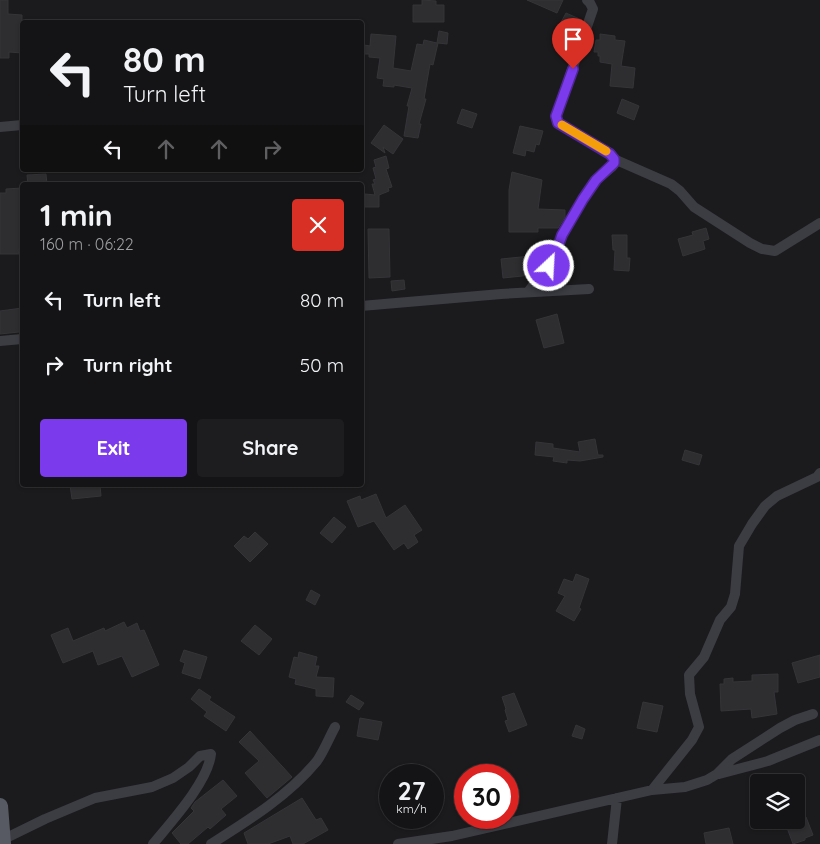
<!DOCTYPE html>
<meta charset="utf-8">
<style>
:root{--surface:#141416;--page:#1d1d1f;--text:#f1f3f6;--muted:#9d9ea1;--line:#333335;--accent:#7c3aed}
body{margin:0;font-family:Quicksand,sans-serif;background:var(--page);color:var(--text);height:100vh;display:flex;flex-direction:column;font-size:19px;white-space:nowrap}
*{box-sizing:border-box;margin:0}
p{font-size:16px;color:var(--muted)}
.icon{flex:none;width:28px;height:28px;fill:none;stroke:currentColor;stroke-width:2;stroke-linecap:round;stroke-linejoin:round}
.map{position:relative;flex:1;overflow:hidden}
.drawer{position:absolute;left:20px;top:182px;width:344px;height:305px;display:flex;flex-direction:column;background:var(--surface);border-radius:5px;box-shadow:0 1px 4px #0004,0 0 0 1px var(--line)}
.drawer>*{flex:none}
.top-card{position:absolute;left:20px;top:20px;width:344px;height:152px;border-radius:5px;box-shadow:0 1px 4px #0004,0 0 0 1px var(--line);background:#141416;color:var(--text);overflow:hidden}
.tools{position:absolute;left:750px;top:774px;display:grid;gap:10px}
.tools a{display:grid;place-items:center;width:55px;height:55px;border-radius:5px;background:var(--surface);box-shadow:0 1px 4px #0004,0 0 0 1px var(--line);font-size:25px}
.speed{position:absolute;left:379px;top:764px;display:flex;gap:10px;font-size:25px;font-weight:700;text-align:center}
.speed>*{display:grid;place-content:center;width:65px;height:65px;border-radius:50%;background:var(--surface);box-shadow:0 1px 4px #0004,0 0 0 1px var(--line);line-height:1}
.speed small{font-size:12px;font-weight:400}
.speed .limit{border:8px solid #d22;background:#fff;color:#111}
.pin{position:absolute;display:grid;place-items:center;width:42px;height:42px;color:#fff;margin:-51px -21px;border-radius:50% 50% 50% 0;rotate:-45deg;box-shadow:0 0 5px #0007}
.pin .icon{rotate:45deg}
.me{position:absolute;width:55px;margin:-28px;rotate:25deg;stroke-linejoin:round;filter:drop-shadow(0 0 4px #0008)}
.turn{display:flex;align-items:center;gap:18px;height:105px;padding:0 20px;font-size:22px}
.turn .icon{width:65px;height:65px;stroke-width:2.5}
.turn b{display:block;font-size:35px;line-height:42px}
.lanes{display:flex;align-items:center;height:48px;padding:0 20px;background:#0003;justify-content:center;gap:25px;direction:ltr}
.lanes .off{opacity:.35}
.round{display:grid;place-items:center;flex:none;width:52px;height:52px;border-radius:5px;background:var(--page)}
.summary{display:flex;align-items:center;justify-content:space-between;height:85px;padding:0 20px}
h1{font-size:30px;font-weight:800;line-height:38px}
.button{display:flex;gap:10px;margin-top:auto;padding:10px 20px}
.button a{flex:1;height:58px;border-radius:5px;background:var(--accent);color:#fff;font-size:20px;font-weight:800;line-height:58px;text-align:center}
.button a+a{background:var(--page);color:var(--text)}
ul{padding:0;list-style:none}
li{display:flex;align-items:center;gap:15px;height:65px;padding:0 20px}
li div{flex:1}
li b{display:block;font-size:19px}
li em{font-style:normal}
.map>svg:first-child{display:block}
.building{fill:#2e2e31;stroke:#353539}
.lines{fill:none;stroke-linecap:round;stroke-linejoin:round}
.street{stroke:#3c3d43;stroke-width:10}
.primary{stroke:#575a62;stroke-width:16}
.route-casing{stroke:#51269a;stroke-width:12}
.route{stroke:#7c3aed;stroke-width:9}
.slow{stroke:#f59e0b;stroke-width:9}
</style>
<div class="map">
<svg width="820" height="844" viewBox="0 0 820 844">
<rect width="100%" height="100%" fill="#1b1b1d"/>
<!-- building -->
<path class="building" d="M0,0H8V14L22,15V53L9,52V58H0Z
M422,0L436,1V5H444V22H413V5H422Z
M527,0H563L557,13Z
M566,13L582,20L576,34L559,26Z
M439,31L448,33L447,44L438,43L433,65L430,64L424,99H426L419,124H421L418,138L404,136L409,106H407L412,88L394,85V87L383,86L384,79L377,78L380,58L369,57V54H363L364,45L370,46L371,34L396,36L393,68L411,71L417,44L423,45L424,40L437,43Z
M600,34L615,36V40L625,41L621,66L635,68L633,88L610,86L612,64L600,62V56H598V52H594L596,40H600Z
M622,99L639,106L634,120L617,113Z
M462,109L477,114L472,128L457,123Z
M384,125L403,139L393,154L383,147L385,153L371,143Z
M520,126L543,131L539,145L536,144L534,152L526,150L525,156L513,153Z
M386,156L389,168L386,169L392,187L388,188L389,191L379,195V207H365V194L375,195L372,184H375L373,180L376,179L373,168L376,167L374,160Z
M512,172L542,180L538,209L565,210V217L558,228H538V232H509V190Z
M46,174L47,185H28L27,175Z
M22,188V249L18,250L19,254H0V193H6V189Z
M706,228L709,239L703,241L705,249L683,256L678,239L693,235L692,232Z
M368,229H389L390,277L369,278Z
M612,235H627V258H630L629,271L614,270L615,250H613Z
M531,256L532,275L503,278L501,259Z
M404,280L405,289L392,291L391,281Z
M22,308V327H20L19,332L0,334V311Z
M557,314L564,343L544,348L536,320Z
M595,439L598,455H603V457L580,461L567,460V463L553,461L554,457L535,455L536,442L553,444V448L580,452L578,442Z
M685,450L702,455L699,465L682,460Z
M70,485H100L101,496L72,499Z
M376,494L386,518L405,505L422,530L414,535L418,542L408,549L404,543L394,550L374,521L358,527L347,501L360,496L361,500Z
M334,517L346,527L332,543L320,533Z
M255,532L268,544L250,562L234,546L244,536L248,539Z
M576,574L589,579L579,608L581,609L574,621L556,611L565,596L558,593L564,579L573,582Z
M311,590L320,595L315,605L306,600Z
M124,622L127,628L137,623L140,631L144,630L159,665L132,677L122,656L98,665L93,651L63,663L51,635L68,628L73,641L104,628L105,631Z
M255,625L272,639L259,655L241,641Z
M184,650L207,657L200,679L182,673L185,663L180,661Z
M299,652L317,657L315,666H319L316,677L334,678L333,697L316,696V689L295,684L296,679L289,677L294,657L298,658Z
M820,655V677L798,683L792,663Z
M778,674V692H774L777,714L752,718L751,709L721,711L720,684H724V679L733,678V682L752,681V675Z
M199,689L211,697L209,700L235,717L226,731L204,716L207,712L191,699Z
M514,693L527,725L509,732L505,721L508,720L505,710L506,709L502,697Z
M351,695L364,703L359,710L346,702Z
M643,702L663,706L657,732L637,728Z
M360,718L382,722L378,740L357,736Z
M576,725L585,729L582,739L572,736Z
M250,731L292,777L267,798L245,773L259,761L239,742Z
M223,780L237,796L221,809L226,815L210,829L208,827L188,844H181L172,833L194,811L191,808L195,802Z
M302,798L316,820L321,818L328,830L303,844H293L290,836L268,844H248L244,833Z
M806,817L813,835L805,838V840L793,844L786,825Z
M729,828L733,844H706L704,833Z"/>
<g class="lines">
<!-- street -->
<path class="street" d="M587,0L590,3L593,9L556,116L558,123L610,153L614,159L671,184L680,191L694,207L750,243L762,249L775,251L820,223
M0,127L22,125
M528,292L554,258L562,235L593,183L612,167L615,163L614,159
M361,306L501,294L589,289
M0,341L22,339
M719,774L768,761L820,740
M652,790L692,740L699,727L690,694L689,675L704,657L720,620L731,607L735,594L739,546L752,524L765,506L777,496L817,477L820,473
M2,840L45,819L95,798L152,787L173,778L189,767L200,756L211,754C208,782 171,822 153,844
M211,844C249,820 288,796 317,761C324,751 329,738 335,727
M398,844L452,836L652,790L685,787L707,780L717,774L732,759L780,728L795,720L813,714
M612,844L617,798"/>
<!-- primary -->
<path class="primary" d="M0,806L3,844"/>
</g>
<g class="lines">
<defs>
<path id="route" d="M549,266L554,258L562,235L583,199L596,180L614,163V159L610,154L558,123L556,116L573,69"/>
</defs>
<!-- route casing -->
<use href="#route" class="route-casing"/>
<!-- route -->
<use href="#route" class="route"/>
<!-- slow -->
<path class="slow" d="M562,125L606,151"/>
</g>
</svg>
<div class="tools">
<a><svg class="icon" aria-label="layers" viewBox="0 0 24 24"><path d="M12 4l9 5-9 5-9-5zM3 14l9 5 9-5"/></svg></a>
</div>
<div class="speed"><div>27<small>km/h</small></div><div class="limit">30</div></div>
<div class="pin" style="left:573px;top:69px;background:#d93025"><svg class="icon" aria-label="arrive" viewBox="0 0 24 24"><path d="M6 21V4h12l-3 4 3 4H6"/></svg></div>
<svg class="me" style="left:549px;top:266px" viewBox="-20 -20 40 40"><circle r="17" fill="#7c3aed" stroke="#fff" stroke-width="3"/><path d="M0-11L8 9 0 5-8 9z" fill="#fff"/></svg>
<div class="top-card">
<div class="turn"><svg class="icon" aria-label="left" viewBox="0 0 24 24"><path d="M17 20v-9H6M10 6l-5 5 5 5"/></svg><div><b>80 m</b>Turn left</div></div>
<div class="lanes"><svg class="icon" aria-label="left" viewBox="0 0 24 24"><path d="M17 20v-9H6M10 6l-5 5 5 5"/></svg><svg class="icon off" aria-label="ahead" viewBox="0 0 24 24"><path d="M12 20V5M6 11l6-6 6 6"/></svg><svg class="icon off" aria-label="ahead" viewBox="0 0 24 24"><path d="M12 20V5M6 11l6-6 6 6"/></svg><svg class="icon off" aria-label="right" viewBox="0 0 24 24"><path d="M7 20v-9h11M14 6l5 5-5 5"/></svg></div>
</div>
<section class="drawer">
<div class="summary"><div><h1>1 min</h1><p>160 m · 06:22</p></div><a class="round" style="background:#d93025;color:#fff"><svg class="icon" aria-label="close" viewBox="0 0 24 24"><path d="M6 6l12 12M18 6L6 18"/></svg></a></div>
<ul>
<li><svg class="icon" aria-label="left" viewBox="0 0 24 24"><path d="M17 20v-9H6M10 6l-5 5 5 5"/></svg><div><b>Turn left</b></div><em>80 m</em></li>
<li><svg class="icon" aria-label="right" viewBox="0 0 24 24"><path d="M7 20v-9h11M14 6l5 5-5 5"/></svg><div><b>Turn right</b></div><em>50 m</em></li>
</ul>
<div class="button"><a>Exit</a><a>Share</a></div>
</section>
</div>
